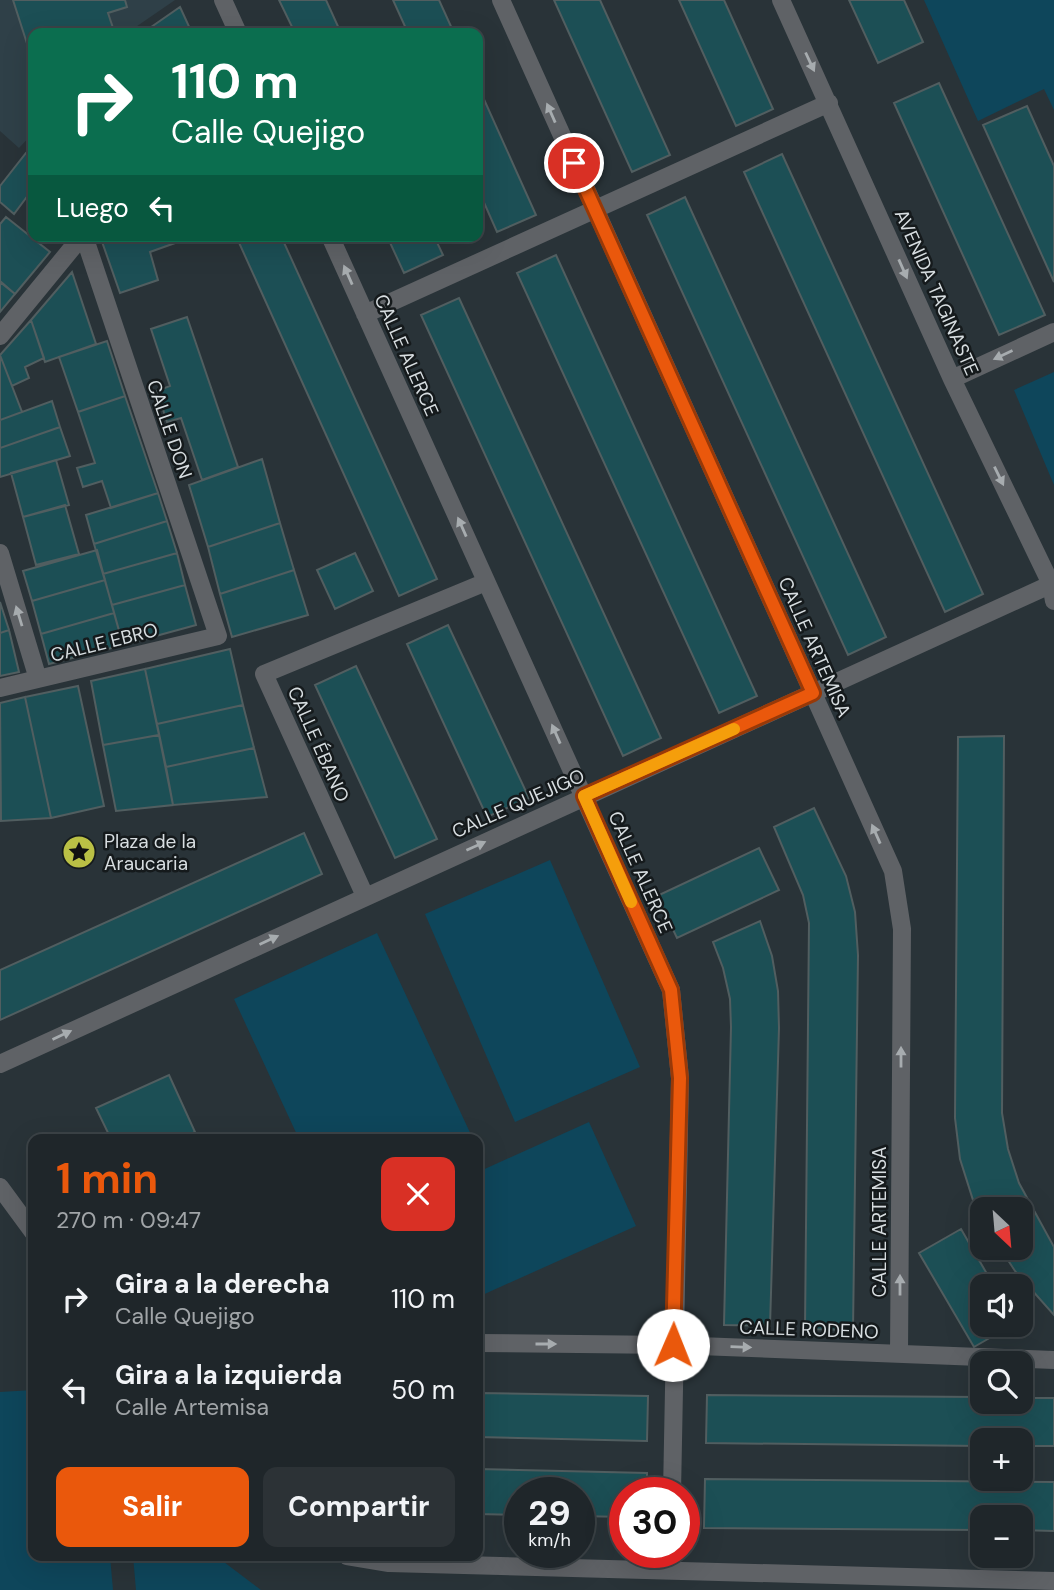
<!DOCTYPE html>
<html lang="es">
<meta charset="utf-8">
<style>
:root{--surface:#1f262a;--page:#2c3236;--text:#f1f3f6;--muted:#a1a5a8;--line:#3c4347;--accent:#ea580c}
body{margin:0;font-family:"DM Sans",sans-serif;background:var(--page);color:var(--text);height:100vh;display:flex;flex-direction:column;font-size:26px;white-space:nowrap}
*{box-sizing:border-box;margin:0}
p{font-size:23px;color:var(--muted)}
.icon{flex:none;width:38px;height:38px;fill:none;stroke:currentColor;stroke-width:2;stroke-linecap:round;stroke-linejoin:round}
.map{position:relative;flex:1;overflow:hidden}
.details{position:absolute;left:28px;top:1134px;width:455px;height:427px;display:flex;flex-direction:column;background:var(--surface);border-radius:14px;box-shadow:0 7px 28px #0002,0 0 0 2px var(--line)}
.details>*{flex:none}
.banner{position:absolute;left:28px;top:28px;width:455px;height:214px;border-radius:14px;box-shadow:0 7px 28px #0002,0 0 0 2px var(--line);background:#0b6e4f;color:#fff;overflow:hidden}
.needle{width:46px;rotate:154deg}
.buttons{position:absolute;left:970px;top:1197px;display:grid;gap:14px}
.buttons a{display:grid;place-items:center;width:63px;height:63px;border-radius:14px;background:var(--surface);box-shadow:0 7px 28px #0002,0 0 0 2px var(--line);font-size:35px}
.speed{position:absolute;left:504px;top:1477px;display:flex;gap:14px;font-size:35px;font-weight:700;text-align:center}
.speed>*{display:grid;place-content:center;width:91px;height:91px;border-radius:50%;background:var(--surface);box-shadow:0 7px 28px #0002,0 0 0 2px var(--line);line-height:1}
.speed small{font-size:18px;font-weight:400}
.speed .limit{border:10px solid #d22;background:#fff;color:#111}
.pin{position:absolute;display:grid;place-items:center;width:60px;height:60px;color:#fff;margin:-30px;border:4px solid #fff;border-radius:50%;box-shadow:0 2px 7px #0007}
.me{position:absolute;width:77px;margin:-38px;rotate:1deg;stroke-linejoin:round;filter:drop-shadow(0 0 5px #0008)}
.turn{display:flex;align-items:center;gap:24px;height:147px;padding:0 28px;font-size:32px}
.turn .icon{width:91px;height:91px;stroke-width:2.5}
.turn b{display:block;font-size:49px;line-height:60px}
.then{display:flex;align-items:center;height:66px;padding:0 28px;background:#0003;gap:14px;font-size:26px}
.round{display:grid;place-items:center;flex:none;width:74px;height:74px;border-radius:14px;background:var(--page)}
.headline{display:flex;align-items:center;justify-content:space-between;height:119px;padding:0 28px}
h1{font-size:42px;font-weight:700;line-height:52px;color:var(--accent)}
.cta{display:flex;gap:14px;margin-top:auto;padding:14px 28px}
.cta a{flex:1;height:80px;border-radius:14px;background:var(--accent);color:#fff;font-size:28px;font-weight:700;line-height:80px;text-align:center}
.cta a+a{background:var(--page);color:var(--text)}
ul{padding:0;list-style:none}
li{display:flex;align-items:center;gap:21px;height:91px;padding:0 28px}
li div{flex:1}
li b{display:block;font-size:26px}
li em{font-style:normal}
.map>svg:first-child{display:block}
.built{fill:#2f4048}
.green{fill:#0e465b}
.building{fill:#1c4f55;stroke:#515e60;stroke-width:2}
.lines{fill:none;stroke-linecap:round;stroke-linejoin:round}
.minor{stroke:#5f6266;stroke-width:18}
.oneway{fill:#a7acaf}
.route-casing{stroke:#983908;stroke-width:18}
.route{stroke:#ea580c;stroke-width:12}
.slow{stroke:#f59e0b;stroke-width:12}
.labels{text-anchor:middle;stroke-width:5;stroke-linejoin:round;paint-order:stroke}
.street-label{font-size:19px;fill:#d7dde0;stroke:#151a1c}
.poi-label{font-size:19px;fill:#d7dde0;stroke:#151a1c;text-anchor:start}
</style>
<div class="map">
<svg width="1054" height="1590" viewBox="0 0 1054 1590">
<rect width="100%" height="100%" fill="#293338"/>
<!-- built -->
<path class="built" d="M0,0H175L127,33H33V133L19,148L0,131Z"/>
<!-- green -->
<path class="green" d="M924,0H1054V110L1044,89L978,121Z
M1054,372V485L1014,390Z
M550,860L640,1067L515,1122L425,914Z
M377,933L473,1139H299L234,999Z
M589,1122L636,1226L478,1297V1172Z
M33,1390V1556H110L113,1590H0V1392Z
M133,1556H216L261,1590H136Z"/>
<!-- building -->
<path class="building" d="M13,0H125L127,7L108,13L114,31L109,33H33L32,59Z
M279,0H326L341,33H295Z
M393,0H439L454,33H408Z
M554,0H600L670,155L632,172Z
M679,0H724L773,109L736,126Z
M849,0H904L923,42L878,63Z
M180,7L192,33H144V32Z
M939,83L1045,315L999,335L894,103Z
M478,86L536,215L497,232L478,189Z
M1027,106L1054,166V282L983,125Z
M33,147V198L29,194L14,214L0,202V186L26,153Z
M782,154L983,594L945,612L744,172Z
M685,197L886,637L848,655L647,215Z
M6,217L50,252L15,294L0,281V224Z
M100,236H192V237L150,252L158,280L120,293Z
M236,236H281L437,579L399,596Z
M387,236H434L443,255L404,273Z
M556,255L757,696L719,713L517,273Z
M72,272L96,344L45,362L31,320Z
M0,282L15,294L0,312Z
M459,298L661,738L623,756L421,315Z
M187,317L238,467L202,480L181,418L167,422L157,391L170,386L151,329Z
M31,320L44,358L25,367L29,378L12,386L0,355Z
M107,341L125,396L78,412L59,357Z
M0,355L22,412L0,420Z
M125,396L158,493L111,508L102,481L83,487L77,468L95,463L78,412Z
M52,401L60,427L0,448V420Z
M60,427L70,456L0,477V448Z
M262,459L280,523L208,547L189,485Z
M56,460L69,505L23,517L11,473Z
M158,493L167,521L94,544L86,515Z
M65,505L79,554L36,565L23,517Z
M167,521L177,553L103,574L94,544Z
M280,523L294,570L220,594L208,547Z
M97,550L105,580L32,601L23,571Z
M177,553L185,585L112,605L103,574Z
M355,553L373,591L335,609L317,570Z
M294,570L308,615L232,637L220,594Z
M105,580L114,613L41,634L32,601Z
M185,585L196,625L123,645L112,605Z
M0,602L9,630L0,633Z
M114,613L123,645L49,664L41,634Z
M448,625L529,798L487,817L407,644Z
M9,630L19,672L0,676V633Z
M230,649L243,705L157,724L145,669Z
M356,666L437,839L395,858L315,685Z
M145,669L159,735L103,745L91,681Z
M78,686L104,806L51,818L25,697Z
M25,697L51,818L1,821L0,703Z
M243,705L254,748L166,767L157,724Z
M159,735L173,805L116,811L103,745Z
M1004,736L1002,1113L1008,1149L1019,1183L1054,1247V1315L1015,1271L1000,1248H1020V1209H982V1216L973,1200L960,1159L955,1118L958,737Z
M254,748L267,797L173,805L166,767Z
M814,808L846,876L855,912L858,955L853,1330L805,1329L809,923L803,895L774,827Z
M304,833L322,874L0,1020V970Z
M759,848L779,890L677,938L657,896Z
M760,921L772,956L778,991L779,1028L770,1326L724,1325L731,1027L730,999L723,968L713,942Z
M169,1075L195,1132L179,1139H111L96,1108Z
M961,1229L994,1286H982V1325H1012L974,1347L919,1253Z
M478,1393L648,1396L647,1441L478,1437Z
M707,1395L982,1397V1402H1020V1398H1054V1446H1020V1440H982V1446L706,1443Z
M478,1469L647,1473V1493H625V1517L579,1516V1493H520V1515L478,1514Z
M705,1479L1054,1482V1531L1020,1530V1517H982V1530L704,1528Z"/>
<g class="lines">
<!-- minor -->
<path class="minor" d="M223,0L238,33
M501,0L893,871L902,929L899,1353
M781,0L952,379L1051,584L1054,601
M330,236L671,990L680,1078L672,1493
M365,314L829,103
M0,336L82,236
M952,379L1054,332
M0,553L38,679
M0,688L218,636L84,236
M365,896L264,674L486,582
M0,1064L1054,583
M0,1187L33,1232
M478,1343L673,1345L1054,1360
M347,1556L389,1563L1054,1581
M672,1571V1552"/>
</g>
<!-- one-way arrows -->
<defs><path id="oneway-solid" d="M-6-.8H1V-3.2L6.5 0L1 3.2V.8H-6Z" transform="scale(1.75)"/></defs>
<g class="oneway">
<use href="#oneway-solid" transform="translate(810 62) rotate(65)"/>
<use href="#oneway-solid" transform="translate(551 113) rotate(-114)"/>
<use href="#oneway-solid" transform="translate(903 269) rotate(66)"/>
<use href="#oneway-solid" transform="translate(348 275) rotate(-114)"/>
<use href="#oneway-solid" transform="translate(1003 355) rotate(155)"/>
<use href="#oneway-solid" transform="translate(999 476) rotate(64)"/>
<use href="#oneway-solid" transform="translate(462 527) rotate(-114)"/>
<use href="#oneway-solid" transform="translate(19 616) rotate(-107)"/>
<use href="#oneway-solid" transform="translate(556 734) rotate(-114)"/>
<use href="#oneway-solid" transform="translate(876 834) rotate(-114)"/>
<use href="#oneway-solid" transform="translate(476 846) rotate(-24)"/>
<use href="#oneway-solid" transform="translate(269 940) rotate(-25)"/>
<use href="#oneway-solid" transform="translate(62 1035) rotate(-25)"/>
<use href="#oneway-solid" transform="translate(901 1057) rotate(-90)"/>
<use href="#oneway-solid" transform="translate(900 1285) rotate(-90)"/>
<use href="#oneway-solid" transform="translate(546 1344)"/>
<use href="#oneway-solid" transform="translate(741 1347) rotate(2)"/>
</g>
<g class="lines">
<defs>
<path id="route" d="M574,163L813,693L584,796L671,990L680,1078L673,1345"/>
</defs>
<!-- route casing -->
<use href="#route" class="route-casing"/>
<!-- route -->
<use href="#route" class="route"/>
<!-- slow -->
<path class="slow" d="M631,902L584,796L734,729"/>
</g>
<!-- icons -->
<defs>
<symbol id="sight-disc" viewBox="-11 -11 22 22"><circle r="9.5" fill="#bac045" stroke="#151a1c"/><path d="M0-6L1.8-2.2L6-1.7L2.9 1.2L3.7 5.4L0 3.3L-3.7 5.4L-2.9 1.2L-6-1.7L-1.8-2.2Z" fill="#111"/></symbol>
</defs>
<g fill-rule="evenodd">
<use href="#sight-disc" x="60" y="833" width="38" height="38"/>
</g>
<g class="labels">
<!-- street labels -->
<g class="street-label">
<text transform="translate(937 292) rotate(66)" y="7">AVENIDA TAGINASTE</text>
<text transform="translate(407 355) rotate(66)" y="7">CALLE ALERCE</text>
<text transform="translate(170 429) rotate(71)" y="7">CALLE DON</text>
<text transform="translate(104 642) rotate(-14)" y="7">CALLE EBRO</text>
<text transform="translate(815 647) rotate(66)" y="7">CALLE ARTEMISA</text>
<text transform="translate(319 744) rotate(66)" y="7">CALLE ÉBANO</text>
<text transform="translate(518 803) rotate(-24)" y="7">CALLE QUEJIGO</text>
<text transform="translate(641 872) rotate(66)" y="7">CALLE ALERCE</text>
<text transform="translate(879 1222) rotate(-90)" y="7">CALLE ARTEMISA</text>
<text transform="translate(809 1329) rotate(2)" y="7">CALLE RODENO</text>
</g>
<!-- poi labels -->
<g class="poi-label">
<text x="104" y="848">Plaza de la<tspan x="104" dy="22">Araucaria</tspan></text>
</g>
</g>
</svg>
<div class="buttons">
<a><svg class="needle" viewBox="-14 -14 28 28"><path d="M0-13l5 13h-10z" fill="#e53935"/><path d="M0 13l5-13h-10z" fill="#a1a5a8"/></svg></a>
<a><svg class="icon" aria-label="sound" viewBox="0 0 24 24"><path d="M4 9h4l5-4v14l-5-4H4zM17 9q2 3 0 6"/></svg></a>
<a><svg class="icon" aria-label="search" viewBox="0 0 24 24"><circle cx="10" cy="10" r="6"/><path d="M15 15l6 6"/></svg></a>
<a>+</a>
<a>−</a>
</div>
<div class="speed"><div>29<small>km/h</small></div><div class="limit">30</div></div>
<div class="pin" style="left:574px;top:163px;background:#d93025"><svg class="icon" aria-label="arrive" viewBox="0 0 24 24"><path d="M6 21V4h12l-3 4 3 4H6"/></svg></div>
<svg class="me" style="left:673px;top:1345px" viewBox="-20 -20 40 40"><circle r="19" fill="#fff"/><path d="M0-13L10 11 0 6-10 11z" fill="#ea580c"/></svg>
<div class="banner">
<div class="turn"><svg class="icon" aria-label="right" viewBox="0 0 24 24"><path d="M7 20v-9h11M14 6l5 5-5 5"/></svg><div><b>110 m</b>Calle Quejigo</div></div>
<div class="then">Luego<svg class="icon" aria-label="left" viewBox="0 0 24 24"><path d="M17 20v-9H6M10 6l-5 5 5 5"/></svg></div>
</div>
<section class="details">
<div class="headline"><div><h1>1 min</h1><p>270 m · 09:47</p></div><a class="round" style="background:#d93025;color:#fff"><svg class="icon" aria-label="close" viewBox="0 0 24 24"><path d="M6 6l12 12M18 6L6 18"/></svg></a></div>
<ul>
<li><svg class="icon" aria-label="right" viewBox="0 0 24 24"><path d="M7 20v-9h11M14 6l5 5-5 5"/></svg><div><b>Gira a la derecha</b><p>Calle Quejigo</p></div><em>110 m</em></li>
<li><svg class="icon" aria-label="left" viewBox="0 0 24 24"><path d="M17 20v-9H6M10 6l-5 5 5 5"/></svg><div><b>Gira a la izquierda</b><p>Calle Artemisa</p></div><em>50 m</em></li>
</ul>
<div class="cta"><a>Salir</a><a>Compartir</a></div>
</section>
</div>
